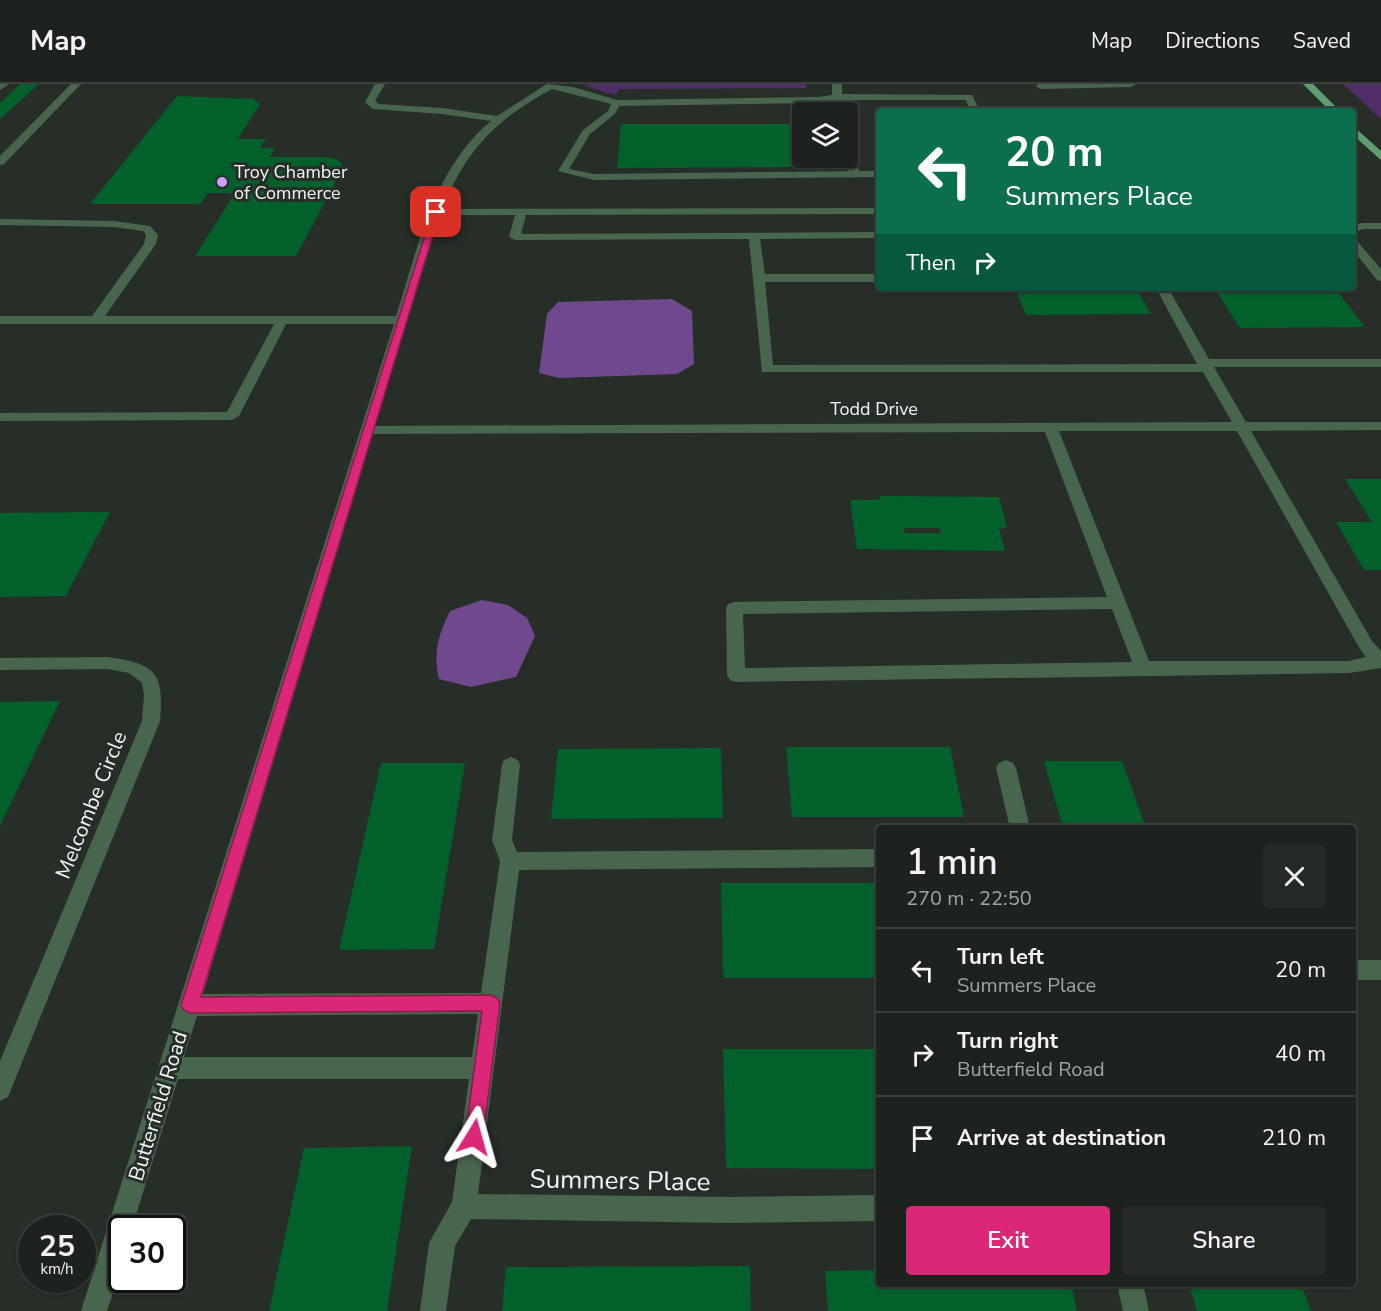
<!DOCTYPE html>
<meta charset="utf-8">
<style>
:root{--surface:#1d221e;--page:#252a27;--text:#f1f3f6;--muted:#a0a4a4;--line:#3b3f3c;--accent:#db2777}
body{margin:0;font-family:"Nunito Sans",sans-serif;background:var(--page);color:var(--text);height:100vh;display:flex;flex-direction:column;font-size:22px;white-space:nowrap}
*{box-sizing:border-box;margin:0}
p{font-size:20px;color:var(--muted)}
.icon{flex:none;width:33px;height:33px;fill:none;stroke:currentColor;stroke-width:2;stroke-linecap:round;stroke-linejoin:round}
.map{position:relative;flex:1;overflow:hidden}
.sheet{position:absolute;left:876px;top:741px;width:480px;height:462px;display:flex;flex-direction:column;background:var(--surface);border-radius:6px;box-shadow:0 2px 4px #0004,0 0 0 2px var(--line)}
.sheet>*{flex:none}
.banner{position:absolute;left:876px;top:24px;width:480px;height:183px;border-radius:6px;box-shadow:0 2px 4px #0004,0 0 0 2px var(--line);background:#0b6e4f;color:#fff;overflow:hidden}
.controls{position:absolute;left:792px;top:18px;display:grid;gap:12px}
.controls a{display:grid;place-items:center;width:66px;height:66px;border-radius:6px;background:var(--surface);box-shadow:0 2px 4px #0004,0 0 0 2px var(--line);font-size:30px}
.speed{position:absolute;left:18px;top:1131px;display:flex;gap:12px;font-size:30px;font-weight:700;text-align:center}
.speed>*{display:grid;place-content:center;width:78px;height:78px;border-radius:50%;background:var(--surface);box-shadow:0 2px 4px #0004,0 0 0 2px var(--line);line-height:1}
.speed small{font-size:15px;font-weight:400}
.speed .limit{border:3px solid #111;border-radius:9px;background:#fff;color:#111}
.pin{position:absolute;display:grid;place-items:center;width:51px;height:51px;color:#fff;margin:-26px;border-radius:12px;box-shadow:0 3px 9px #0006}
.me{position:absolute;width:66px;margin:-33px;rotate:8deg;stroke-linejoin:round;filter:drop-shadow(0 0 4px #0008)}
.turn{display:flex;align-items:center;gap:21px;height:126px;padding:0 30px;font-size:27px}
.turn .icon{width:78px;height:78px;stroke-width:2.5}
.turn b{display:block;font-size:42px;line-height:51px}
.then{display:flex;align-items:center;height:57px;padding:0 30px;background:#0003;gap:12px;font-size:22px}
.round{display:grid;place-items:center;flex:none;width:63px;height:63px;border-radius:6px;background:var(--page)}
.head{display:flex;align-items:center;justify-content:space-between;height:102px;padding:0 30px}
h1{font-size:36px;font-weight:600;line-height:45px}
.button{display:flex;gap:12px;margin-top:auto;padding:12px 30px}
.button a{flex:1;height:69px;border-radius:6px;background:var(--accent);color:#fff;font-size:24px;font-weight:600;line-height:69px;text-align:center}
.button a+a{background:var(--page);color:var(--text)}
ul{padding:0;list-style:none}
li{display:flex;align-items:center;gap:18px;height:84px;padding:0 30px;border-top:2px solid var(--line)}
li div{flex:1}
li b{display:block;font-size:22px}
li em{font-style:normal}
header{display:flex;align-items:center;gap:36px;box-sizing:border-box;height:84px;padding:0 30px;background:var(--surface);border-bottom:2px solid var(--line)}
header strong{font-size:28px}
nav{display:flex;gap:33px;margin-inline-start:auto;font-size:21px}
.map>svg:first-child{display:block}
.green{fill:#512e6a}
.water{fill:#70488e}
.building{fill:#02602a;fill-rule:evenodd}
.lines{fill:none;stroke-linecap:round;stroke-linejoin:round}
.minor{fill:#48664e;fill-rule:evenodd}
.major{fill:#5f9f6e;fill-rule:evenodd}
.route{fill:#db2777;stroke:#8e194d;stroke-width:1.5}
.poi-dot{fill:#d29cfd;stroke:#272e28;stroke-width:2}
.labels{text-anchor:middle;stroke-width:6;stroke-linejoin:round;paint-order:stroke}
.far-poi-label{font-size:18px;fill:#f1f6f2;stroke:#272e28;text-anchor:start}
.far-street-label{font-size:18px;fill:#f1f6f2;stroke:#272e28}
.street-label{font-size:21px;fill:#f1f6f2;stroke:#272e28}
.near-street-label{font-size:26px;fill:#f1f6f2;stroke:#272e28}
</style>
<header>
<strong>Map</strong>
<nav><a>Map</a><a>Directions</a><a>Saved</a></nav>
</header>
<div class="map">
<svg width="1381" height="1227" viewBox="0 0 1381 1227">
<rect width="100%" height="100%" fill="#272e28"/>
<!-- green -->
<path class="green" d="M589,0H806V4L619,5L616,11L585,2Z
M1343,0H1381V35Z"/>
<!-- water -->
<path class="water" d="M672,215L692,227L694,280L677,290L559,294L539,289L547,230L558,218Z
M482,516L508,521L527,534L535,552L516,593L471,603L439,595C433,568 438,552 450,527Z"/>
<!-- building -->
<path class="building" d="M20,0H39L0,35V19Z
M177,12L254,15L260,20L238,55H266L260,64H275L270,73H326L337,75L342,80L341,88L296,172H195L235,109H208L200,120H90Z
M621,40H792L799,83L617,84Z
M1015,204H1136L1151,230L1026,231Z
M1214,204H1335L1365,243L1240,244Z
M1345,395H1381V486H1364L1336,438H1372Z
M879,412L999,413L1007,444H999L1005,467L857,465L850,416H880ZM904,444H939L941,449H905Z
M110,428L66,512L0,513V429Z
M60,617L0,742V618Z
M786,663H950L964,733H792Z
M721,664L723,734L551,735L558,665Z
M1044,677H1122L1146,744H1063Z
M381,679H465L434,865L339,866Z
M721,799H879V894H723Z
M723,965H879V1085L726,1084Z
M412,1062L387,1227H269L304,1064Z
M750,1182L751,1227H502L506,1183Z
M879,1186V1200H1071L1077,1227H828L825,1187Z
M1189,1200H1301L1311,1227H1197Z"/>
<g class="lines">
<!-- minor -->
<path class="minor" d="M0,0H9L0,6Z
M71,0H81L4,80L0,81V72Z
M375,0H385L375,17L379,20L442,24L497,32L547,0L573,3L617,16L818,13L832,11V0H842V10L972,11L980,27H970L966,16H842L844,28H836L833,16L818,19L619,22L615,30L590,50L569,85L594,90L848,87L846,74H848V58L853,61L859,87H879V93L594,96L558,87L583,46L608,27L611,20L552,5C496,35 466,66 442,125L879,124V130L526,131L521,150L879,148V154L760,155L765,190H879V198H765L773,281L1197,280L1156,204H1168L1209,275H1381V283H1214L1246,338H1381V346L1251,347L1372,557L1381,567V584L1349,589L736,598L730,596L727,591L726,524L728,520L734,518L1107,513L1045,348L373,350L203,910L481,909L500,777L492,756L502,681L504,676L511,673L518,676L520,681L512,756L517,768L879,765V783L519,786L478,1110L729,1113L879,1111V1137L729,1139L471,1135L455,1162L446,1227H420L429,1159L452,1118L469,995H178L132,1144H122V1181L107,1227H81L394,240H286L239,332L232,336L0,337V329L227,328L274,240H0V232H92L144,160L146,151L143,147L114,143L0,141V135L114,137L150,142L158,151L156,160L105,232H396C418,164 433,85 491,37L442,30L373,25L365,18ZM440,131H515L509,153L515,156L749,155L762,288H1203L1232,338L375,342ZM1059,347H1237L1360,565L1366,573L1349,577H1149ZM1112,525L1132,578L745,584L743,530ZM478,930L472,973H184L197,932Z
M1038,0H1136L1131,3L1041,5L1036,2Z
M1055,23L1237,24L1242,27H1051Z
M1381,139V145H1363L1353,149V142L1361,139Z
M1353,156L1357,157L1381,185V197L1377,196L1353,166Z
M108,573C156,580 164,588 160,637L8,1013L0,1017V977L142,637L144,611L142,599L129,589L108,585L0,586V574Z
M1006,676L1013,679L1016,684L1030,744H1010L996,684L999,679Z
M1353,876H1381V896H1353Z
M1117,1200H1143L1149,1227H1123Z"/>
<!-- major -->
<path class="major" d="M1303,0H1313L1340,27H1330Z
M1353,42L1381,67V76L1353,51Z"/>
</g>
<!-- route -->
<path class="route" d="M433,126L440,128L201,913L491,911L497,914L500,919L483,1053L480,1059L474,1062L467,1059L465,1053L482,927L190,929L184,926L181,921Z"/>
<!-- markers -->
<circle class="poi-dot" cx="222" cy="98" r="6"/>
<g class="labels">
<!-- far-poi labels -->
<g class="far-poi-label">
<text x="234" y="94">Troy Chamber<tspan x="234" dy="21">of Commerce</tspan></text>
</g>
<!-- far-street labels -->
<g class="far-street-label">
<text x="874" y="331">Todd Drive</text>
</g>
<!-- street labels -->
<g class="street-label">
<text transform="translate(91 721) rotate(-68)" y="7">Melcombe Circle</text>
<text transform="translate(158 1022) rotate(-73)" y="7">Butterfield Road</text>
</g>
<!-- near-street labels -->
<g class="near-street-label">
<text transform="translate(620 1096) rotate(1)" y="9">Summers Place</text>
</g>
</g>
</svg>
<div class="controls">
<a><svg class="icon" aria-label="layers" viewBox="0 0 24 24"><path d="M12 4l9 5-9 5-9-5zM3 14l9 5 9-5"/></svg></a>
</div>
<div class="speed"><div>25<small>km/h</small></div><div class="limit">30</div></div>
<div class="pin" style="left:436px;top:128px;background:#d93025"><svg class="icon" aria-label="arrive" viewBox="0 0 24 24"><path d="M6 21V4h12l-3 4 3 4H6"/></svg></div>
<svg class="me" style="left:474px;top:1053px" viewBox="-20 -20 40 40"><path d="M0-17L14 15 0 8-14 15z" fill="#db2777" stroke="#fff" stroke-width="4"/></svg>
<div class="banner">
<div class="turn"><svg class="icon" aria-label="left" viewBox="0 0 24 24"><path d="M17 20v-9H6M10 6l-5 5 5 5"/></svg><div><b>20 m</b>Summers Place</div></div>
<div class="then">Then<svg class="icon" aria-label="right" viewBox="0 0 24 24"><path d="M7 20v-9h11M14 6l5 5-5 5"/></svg></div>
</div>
<section class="sheet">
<div class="head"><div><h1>1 min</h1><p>270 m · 22:50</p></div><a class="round"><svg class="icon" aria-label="close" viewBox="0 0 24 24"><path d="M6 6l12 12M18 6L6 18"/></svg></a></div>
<ul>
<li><svg class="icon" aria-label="left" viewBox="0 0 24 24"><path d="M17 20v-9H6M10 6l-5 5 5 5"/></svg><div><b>Turn left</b><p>Summers Place</p></div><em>20 m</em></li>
<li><svg class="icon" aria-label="right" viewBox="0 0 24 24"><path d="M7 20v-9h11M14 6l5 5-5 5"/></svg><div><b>Turn right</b><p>Butterfield Road</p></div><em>40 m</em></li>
<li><svg class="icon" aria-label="arrive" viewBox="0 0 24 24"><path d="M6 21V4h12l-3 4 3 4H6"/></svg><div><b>Arrive at destination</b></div><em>210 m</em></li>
</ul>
<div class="button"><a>Exit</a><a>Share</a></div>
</section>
</div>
